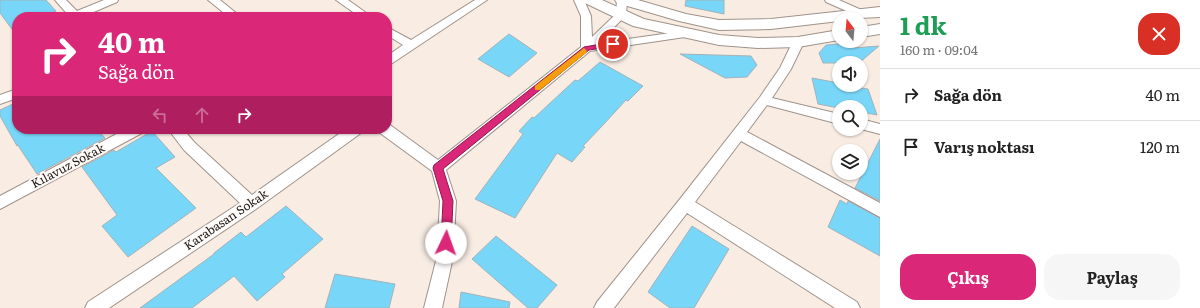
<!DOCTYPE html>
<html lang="tr">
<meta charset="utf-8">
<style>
:root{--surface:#fff;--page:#f6f6f6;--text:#222;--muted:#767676;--line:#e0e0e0;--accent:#db2777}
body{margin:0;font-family:Literata,serif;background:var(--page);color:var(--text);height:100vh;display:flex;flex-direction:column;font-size:15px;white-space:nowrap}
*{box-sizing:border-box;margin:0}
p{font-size:13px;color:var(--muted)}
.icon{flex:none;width:22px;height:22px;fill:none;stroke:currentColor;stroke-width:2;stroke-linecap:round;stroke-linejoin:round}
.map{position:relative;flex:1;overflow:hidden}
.drawer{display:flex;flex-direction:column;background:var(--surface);width:320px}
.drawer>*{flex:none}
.hud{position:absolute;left:12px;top:12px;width:380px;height:122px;border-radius:16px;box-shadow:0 1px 3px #0004;background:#db2777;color:#fff;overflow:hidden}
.needle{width:26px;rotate:344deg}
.fabs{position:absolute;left:832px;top:12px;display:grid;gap:8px}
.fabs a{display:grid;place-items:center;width:36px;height:36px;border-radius:50%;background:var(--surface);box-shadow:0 1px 3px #0004;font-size:20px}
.pin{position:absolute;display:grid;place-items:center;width:34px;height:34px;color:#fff;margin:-17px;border:2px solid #fff;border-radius:50%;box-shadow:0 1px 4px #0007}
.me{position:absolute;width:44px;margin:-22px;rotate:3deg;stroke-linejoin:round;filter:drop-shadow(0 0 3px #0008)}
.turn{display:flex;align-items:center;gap:14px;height:84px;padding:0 20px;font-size:18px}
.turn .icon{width:52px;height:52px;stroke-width:2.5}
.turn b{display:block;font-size:28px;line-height:34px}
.lanes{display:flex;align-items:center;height:38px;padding:0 20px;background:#0003;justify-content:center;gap:20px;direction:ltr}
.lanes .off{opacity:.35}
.round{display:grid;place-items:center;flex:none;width:42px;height:42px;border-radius:16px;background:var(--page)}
.overview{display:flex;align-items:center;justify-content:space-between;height:68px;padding:0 20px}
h1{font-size:24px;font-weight:700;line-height:30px;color:#1e9e55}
.button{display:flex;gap:8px;margin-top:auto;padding:8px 20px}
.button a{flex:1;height:46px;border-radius:16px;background:var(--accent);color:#fff;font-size:16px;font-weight:700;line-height:46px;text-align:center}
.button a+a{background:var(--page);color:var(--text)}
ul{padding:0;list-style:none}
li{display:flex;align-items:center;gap:12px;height:52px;padding:0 20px;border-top:1px solid var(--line)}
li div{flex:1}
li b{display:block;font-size:15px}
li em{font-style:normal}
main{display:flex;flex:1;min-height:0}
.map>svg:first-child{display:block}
.building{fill:#78d6f8;stroke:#a4b2b8}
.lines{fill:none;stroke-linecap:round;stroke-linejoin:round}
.minor-casing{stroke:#9f938b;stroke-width:2}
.secondary-casing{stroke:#9f938b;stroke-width:2}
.minor{fill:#fff;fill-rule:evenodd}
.secondary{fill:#fff;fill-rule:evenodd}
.route{fill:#db2777;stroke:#8e194d}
.slow{fill:#f59e0b}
.labels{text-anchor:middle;stroke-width:4;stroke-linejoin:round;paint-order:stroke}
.street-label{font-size:12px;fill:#1d1916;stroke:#fefbf9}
</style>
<main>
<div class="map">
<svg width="880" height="308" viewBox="0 0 880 308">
<rect width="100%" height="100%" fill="#f8ece3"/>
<!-- building -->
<path class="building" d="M0,0H46L56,11L42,17H17V36L0,13Z
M686,0H724V14L685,6Z
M509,34L537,53L509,77L478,59Z
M848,43L853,48L879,46L859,63H823L819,53L826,45Z
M680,54L751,56L757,65L747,77L725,78Z
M600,62L643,86L628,101L626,100L603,125L583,146L585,147L572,162L557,153L515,218L475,199L523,134L519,131L532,117L534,118L575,80L578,81Z
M812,78L839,83V85L868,89L877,115L861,112V107L839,108L818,104Z
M17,102V129H97L105,138L37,174L17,144V146L0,116V110Z
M152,131L175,157L156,168L196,208L128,257L102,226L117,215L82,167L114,150L116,152Z
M880,139V201L855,188Z
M840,200L847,204L848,201L880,218V256L828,227Z
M286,206L323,239L282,274L285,277L257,301L234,276L192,308H140L214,254V253L241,232L246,237Z
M692,226L729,249L694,308H670L648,292Z
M496,236L557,285L537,308H528L472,259Z
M335,274L395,284L389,308H325Z
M461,292L510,302L509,308H459Z"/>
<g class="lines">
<defs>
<path id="minor" d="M55,0H66L77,11L104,0H118L117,2L82,17H70Z
M208,0H220L241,17H229Z
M336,0H348L372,17H360Z
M475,0H487L391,64L387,65V56L403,45L387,35V27L411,40Z
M574,0H584L591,16L592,37L616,14L617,0H627L626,15L599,43L685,31L689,32L691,34L689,36L685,37L590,51L446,170L456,201L453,257L442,308H424L437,257L440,201L432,171L380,133L378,129H387V125H390L438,160L581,47V16Z
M825,0H839L866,12L867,14L862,17L858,16L826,2Z
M798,38L802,39L804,42L791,69L772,98L839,114V124L767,105L747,132L880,203V217L741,141L695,202L857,302L860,308H835L687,213L614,308H594L597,302L680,199L760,97L780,68L794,39Z
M17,89V98L0,104V95Z
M861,119L880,124V134L861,129Z
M126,129H144L142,133L0,209V196Z
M168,129H183L194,142L252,195L346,129H363L361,133L256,209L109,308H85L88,302L240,203L184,150Z"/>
<path id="secondary" d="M583,0H602L644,19L719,35L758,38L798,37L839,30V40L798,47L758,48L719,45L633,26L585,3Z
M615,0H638L686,14L719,20L771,19L880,7V17L839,19V21L771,29L719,30L679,21L617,3Z
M880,24V34L861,37V27Z"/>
</defs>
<!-- minor casing -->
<use href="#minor" class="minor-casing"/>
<!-- secondary casing -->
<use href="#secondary" class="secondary-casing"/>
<!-- minor -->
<use href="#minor" class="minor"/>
<!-- secondary -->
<use href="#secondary" class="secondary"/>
</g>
<!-- route -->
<path class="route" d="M613,42L617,44L616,46L589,50L443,169L453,201L451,243L450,247L446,248L442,247L441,243L443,201L433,168L434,165L584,47Z"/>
<!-- slow -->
<path class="slow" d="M584,48L587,51L586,53L540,90H535V86Z"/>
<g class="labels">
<!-- street labels -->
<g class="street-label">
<text transform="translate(68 166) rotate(-28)" y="4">Kılavuz Sokak</text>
<text transform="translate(226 220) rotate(-34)" y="4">Karabasan Sokak</text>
</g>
</g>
</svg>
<div class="fabs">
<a><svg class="needle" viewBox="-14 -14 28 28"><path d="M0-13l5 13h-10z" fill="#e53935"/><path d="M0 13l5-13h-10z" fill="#767676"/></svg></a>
<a><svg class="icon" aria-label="sound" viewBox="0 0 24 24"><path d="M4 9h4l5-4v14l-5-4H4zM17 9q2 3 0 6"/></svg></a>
<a><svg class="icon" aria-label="search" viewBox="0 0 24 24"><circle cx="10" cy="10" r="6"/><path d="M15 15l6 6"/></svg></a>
<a><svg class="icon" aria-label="layers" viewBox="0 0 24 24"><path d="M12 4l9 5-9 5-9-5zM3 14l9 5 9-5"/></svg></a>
</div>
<div class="pin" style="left:613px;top:44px;background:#d93025"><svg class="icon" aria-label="arrive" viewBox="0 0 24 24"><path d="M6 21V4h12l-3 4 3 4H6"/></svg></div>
<svg class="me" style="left:446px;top:243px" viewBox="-20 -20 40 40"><circle r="19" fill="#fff"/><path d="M0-13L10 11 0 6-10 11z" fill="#db2777"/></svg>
<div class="hud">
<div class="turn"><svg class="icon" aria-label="right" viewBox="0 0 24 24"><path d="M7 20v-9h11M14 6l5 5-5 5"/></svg><div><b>40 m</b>Sağa dön</div></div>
<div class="lanes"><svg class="icon off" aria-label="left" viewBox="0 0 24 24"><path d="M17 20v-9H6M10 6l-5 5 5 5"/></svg><svg class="icon off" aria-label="ahead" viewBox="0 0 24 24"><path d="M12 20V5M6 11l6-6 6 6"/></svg><svg class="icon" aria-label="right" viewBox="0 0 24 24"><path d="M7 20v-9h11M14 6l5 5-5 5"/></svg></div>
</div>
</div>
<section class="drawer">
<div class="overview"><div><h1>1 dk</h1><p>160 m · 09:04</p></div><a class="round" style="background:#d93025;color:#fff"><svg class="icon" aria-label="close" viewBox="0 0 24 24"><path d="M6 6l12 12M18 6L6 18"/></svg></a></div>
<ul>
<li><svg class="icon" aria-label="right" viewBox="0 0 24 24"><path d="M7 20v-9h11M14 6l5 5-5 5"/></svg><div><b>Sağa dön</b></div><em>40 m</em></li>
<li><svg class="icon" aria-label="arrive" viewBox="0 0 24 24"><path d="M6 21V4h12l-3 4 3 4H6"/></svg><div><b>Varış noktası</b></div><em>120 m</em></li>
</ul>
<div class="button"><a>Çıkış</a><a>Paylaş</a></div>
</section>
</main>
